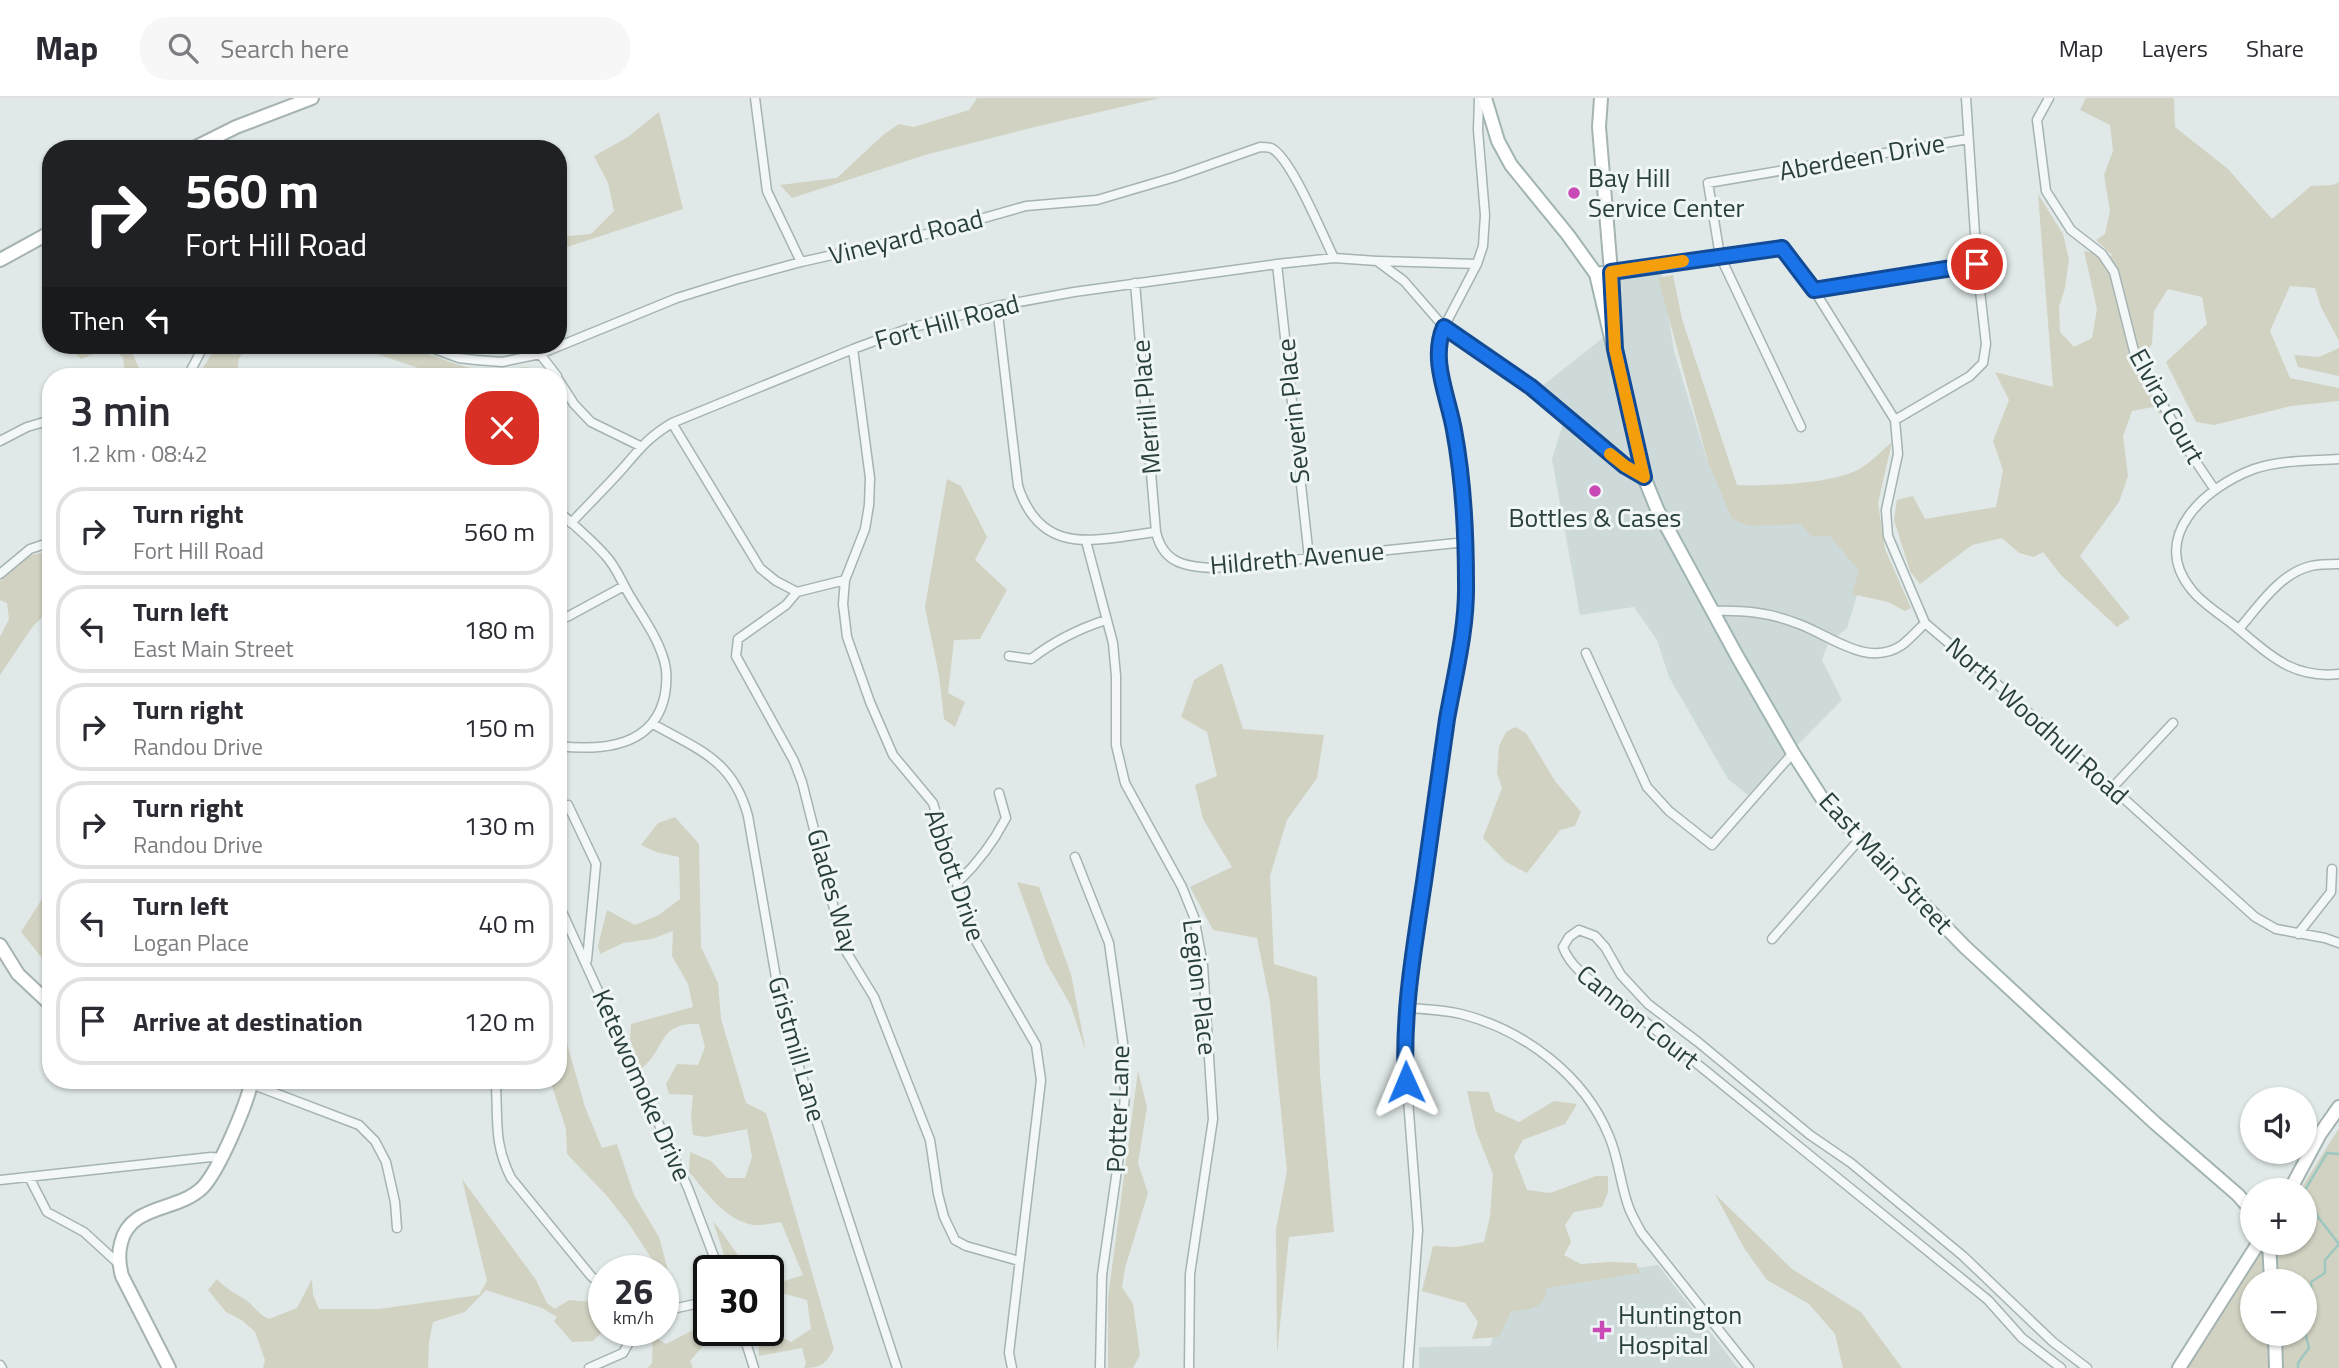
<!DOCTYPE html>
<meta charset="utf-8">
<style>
:root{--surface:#fff;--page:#f7f7f7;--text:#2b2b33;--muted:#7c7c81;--line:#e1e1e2}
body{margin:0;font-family:"Titillium Web",sans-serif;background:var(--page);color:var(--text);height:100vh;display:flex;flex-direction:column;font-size:26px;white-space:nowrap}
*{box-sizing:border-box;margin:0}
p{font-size:23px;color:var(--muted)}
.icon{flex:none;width:38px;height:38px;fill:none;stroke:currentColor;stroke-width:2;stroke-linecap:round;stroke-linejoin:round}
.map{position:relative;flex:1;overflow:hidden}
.panel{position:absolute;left:42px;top:270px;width:525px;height:721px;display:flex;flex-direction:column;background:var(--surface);border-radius:28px;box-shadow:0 2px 5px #0004}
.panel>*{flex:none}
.banner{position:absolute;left:42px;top:42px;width:525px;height:214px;border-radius:28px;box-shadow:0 2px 5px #0004;background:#202124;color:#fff;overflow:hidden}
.fabs{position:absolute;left:2240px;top:989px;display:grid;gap:14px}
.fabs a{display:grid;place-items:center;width:77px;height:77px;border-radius:50%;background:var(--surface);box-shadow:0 2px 5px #0004;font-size:35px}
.speed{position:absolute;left:588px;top:1157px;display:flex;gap:14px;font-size:35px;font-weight:700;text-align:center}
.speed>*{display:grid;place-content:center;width:91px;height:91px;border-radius:50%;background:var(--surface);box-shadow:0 2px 5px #0004;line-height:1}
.speed small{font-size:18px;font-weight:400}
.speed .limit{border:4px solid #111;border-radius:10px;background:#fff;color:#111}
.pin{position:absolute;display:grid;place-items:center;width:60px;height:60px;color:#fff;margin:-30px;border:4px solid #fff;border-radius:50%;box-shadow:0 2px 7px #0007}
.me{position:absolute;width:77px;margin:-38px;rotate:359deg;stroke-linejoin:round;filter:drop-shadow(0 0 5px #0008)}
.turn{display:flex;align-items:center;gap:24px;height:147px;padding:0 28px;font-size:32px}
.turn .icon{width:91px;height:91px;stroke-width:2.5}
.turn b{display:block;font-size:49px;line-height:60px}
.then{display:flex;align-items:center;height:66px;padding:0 28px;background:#0003;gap:14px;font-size:26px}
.round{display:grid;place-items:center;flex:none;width:74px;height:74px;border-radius:28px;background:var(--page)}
.head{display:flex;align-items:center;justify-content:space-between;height:119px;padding:0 28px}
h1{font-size:42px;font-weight:600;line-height:52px}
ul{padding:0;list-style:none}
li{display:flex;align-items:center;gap:21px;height:88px;margin:0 14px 10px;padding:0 14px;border:4px solid var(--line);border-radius:28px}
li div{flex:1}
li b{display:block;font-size:26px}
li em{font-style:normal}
header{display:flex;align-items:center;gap:42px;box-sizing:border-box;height:98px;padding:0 35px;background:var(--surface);border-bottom:2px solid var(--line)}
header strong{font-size:33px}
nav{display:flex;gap:38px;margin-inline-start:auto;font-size:24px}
.search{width:490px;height:63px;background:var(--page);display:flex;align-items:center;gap:18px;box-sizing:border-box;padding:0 24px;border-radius:28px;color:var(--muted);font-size:26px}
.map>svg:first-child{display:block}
.built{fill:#cedad9}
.green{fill:#d1d2c2;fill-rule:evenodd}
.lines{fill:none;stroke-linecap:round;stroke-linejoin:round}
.stream{stroke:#9dc7bf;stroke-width:2.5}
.street-casing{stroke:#a5b3b2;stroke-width:11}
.secondary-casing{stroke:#a5b3b2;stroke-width:16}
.primary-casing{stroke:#a0b4b2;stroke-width:16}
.street{stroke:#f3f7f7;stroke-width:8}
.secondary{stroke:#fff;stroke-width:12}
.primary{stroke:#fff;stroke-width:12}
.route-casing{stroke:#114b97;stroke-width:18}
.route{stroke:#1a73e8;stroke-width:12}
.slow{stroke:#f59e0b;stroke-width:12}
.poi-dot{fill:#c94ab7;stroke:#f0f6f5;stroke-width:2.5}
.labels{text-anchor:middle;stroke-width:6;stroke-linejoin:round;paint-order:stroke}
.street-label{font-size:26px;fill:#293f3e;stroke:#f0f6f5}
.poi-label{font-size:26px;fill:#293f3e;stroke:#f0f6f5;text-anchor:start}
</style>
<header>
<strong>Map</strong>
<div class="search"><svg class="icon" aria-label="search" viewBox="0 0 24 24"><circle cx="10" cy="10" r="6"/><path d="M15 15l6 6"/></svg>Search here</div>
<nav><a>Map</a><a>Layers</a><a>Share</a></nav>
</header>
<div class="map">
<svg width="2339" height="1270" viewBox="0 0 2339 1270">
<rect width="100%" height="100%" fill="#e0e9e8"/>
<!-- built -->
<path class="built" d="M1659,158L1674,253L1707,362L1735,419L1788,413L1828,431L1867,465L1847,530L1828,546L1822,562L1842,602L1748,697L1728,681L1669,579L1657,542L1634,509L1580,517L1552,361L1563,326L1542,288L1604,239L1603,167Z
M1658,1167L1738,1270H1419V1249L1490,1248L1502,1215L1541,1183Z"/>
<!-- green -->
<path class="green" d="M977,0H1160L1039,28L925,57L792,100L780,87L837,80L883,37L899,26L914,29L969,12Z
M2086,0H2174L2175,29L2228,71L2272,121L2311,88L2332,87L2339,84V243L2321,209L2315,190L2290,188L2270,233L2290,280L2339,290V303L2291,308L2214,327L2196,324L2166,264L2207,226L2202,199L2168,191L2154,213L2152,246L2143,259L2189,344L2153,309L2132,313L2123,338L2128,378L2119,404L2080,458L2130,520L2117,529L2061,477L2043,454L2034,459L2019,455L2002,440L1972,447L1920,486L1910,473L1894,422L1897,402L1913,398L1925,421L1996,409L2003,372L1993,343L2009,302L1995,274L2053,289L2038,96L2063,136L2069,161L2065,190L2059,209L2060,234L2074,249L2092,240L2097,211L2084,153L2113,158L2096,142L2105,136L2110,113L2104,77L2113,53L2110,27L2080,12Z
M659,14L683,111L558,152V139L591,136L614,113L608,85L594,58L628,39Z
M1673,177L1682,221L1737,387C1767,388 1824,386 1853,374C1867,369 1881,353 1892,344L1878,405L1885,451L1911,510L1905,513L1888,504L1852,496L1859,473L1830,438H1811L1801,426L1749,428L1732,421L1708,364L1658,180Z
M66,247H128L140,272L136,278H125L123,259L109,250L81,261Z
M217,247H250L239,260L237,278H198Z
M363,247H403L456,266L485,274L526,269L540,274V278H442L368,253Z
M2339,250V278L2298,269L2294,257L2319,259Z
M947,381L961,388L987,439L975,462L1007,492L980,541L954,542L948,595L965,604L955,629L944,621L939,577L925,509Z
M51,452V511L33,528L0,577V539L9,521L7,505L0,502V483L29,458Z
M1222,565L1243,631L1324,637L1317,680L1287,722L1270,778L1274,866L1317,879L1320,976L1334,1134L1289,1139L1277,1256L1276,1131L1287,1073L1270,904L1257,840L1213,832L1190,789L1232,769L1203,721L1195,687L1217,678L1207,634L1181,619L1194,582Z
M1515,629L1526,635L1555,683L1581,714L1575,728L1560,732L1527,775L1506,764L1483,740L1502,690L1497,675L1499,648L1506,634Z
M675,719L699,746L701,849L718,885L721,921L746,1005L766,1015L834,1251C826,1266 821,1270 804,1270L806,1265L802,1250L759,1258L758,1232H767L791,1244L811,1231L807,1202L782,1195L768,1199V1188L803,1177L781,1124C773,1125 762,1128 753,1127C725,1122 706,1094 689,1074L690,1054L711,1063L727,1080H745L752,1059L747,1031L706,1039L693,1037L691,1020L693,997L669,996L666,986L677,966L698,967L705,949L699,926C657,924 667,950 641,971L630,941L631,926L693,909L688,886L672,858L673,833L652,841L623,845L600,856L598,848L607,812L635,827L659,817L680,801L679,759L656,754L641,747L658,725Z
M1017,784L1039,789L1071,876L1086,954L1071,908L1046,864Z
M51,792V871L21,834L44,798Z
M558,914L585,1009L602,1050L617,1046L634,1097L659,1139L669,1176L659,1172L629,1126L607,1098L567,1056L566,1031L550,982H558Z
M1138,973L1147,1009L1138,1065L1148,1095L1125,1170L1122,1189L1133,1206L1140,1257L1133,1270H1108V1200Z
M1467,993L1489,994L1495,1013L1519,1024L1554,1003L1577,1006L1565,1026L1523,1042L1514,1058L1527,1092L1550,1095L1596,1078H1608V1094L1602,1109L1574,1114L1565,1127L1571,1144L1564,1157L1581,1166L1609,1164L1636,1165L1640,1175L1547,1190C1543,1213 1531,1210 1511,1214L1499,1239L1472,1241L1478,1224L1465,1205L1422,1193L1433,1148L1456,1149L1484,1144L1490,1118L1493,1076L1476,1033Z
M2339,1030V1270H2187L2266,1145L2305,1144V1092H2300ZM2252,1183H2305V1236H2252Z
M462,1081L536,1182L547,1205L555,1211L569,1202L604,1205V1232L593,1243L572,1244L554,1223L557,1219L542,1210L486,1192L465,1214L433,1224L429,1244L428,1270H263L265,1262L255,1234L243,1223L226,1214L208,1192L217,1181C226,1191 235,1195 246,1202C254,1208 259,1217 269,1221L297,1210L312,1181L313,1197L319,1211H379L479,1197L487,1183Z
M1715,1096L1792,1171L1861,1214L1902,1270H1843L1835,1236L1809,1206L1767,1182L1744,1150Z
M713,1123C727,1139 736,1158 751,1172H729Z
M705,1226L709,1227V1232H725L734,1235L704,1247L690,1263L693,1270H648L652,1265L653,1238L666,1246Z"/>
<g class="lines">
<!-- stream -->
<path class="stream" d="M2305,1092L2327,1055L2339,1056
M2298,1270V1265L2309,1250L2305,1234L2312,1218L2311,1184L2325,1175V1162L2339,1146L2318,1119L2305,1094"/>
<defs>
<path id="street" d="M755,0L767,93L801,164
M2049,0L2037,22L2046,93L2071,132L2102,156L2114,174L2135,257L2190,355L2215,392
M1379,163L1477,166
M1277,166L1309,460
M1611,174L1782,150L1814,192L1895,322L1898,356L1886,412L1888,438L1925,525L1997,586L2255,819L2276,831L2325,840L2339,845
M1135,185L1156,434C1163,465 1185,469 1214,470L1466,444
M1814,192L1977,166
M997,208L1018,388C1042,461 1097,441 1156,434
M424,247L459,260L476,262L502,264L540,256L677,200L735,182L801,164L931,135L1026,108L1097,102L1175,79L1260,49C1263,49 1267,49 1271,50C1291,59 1323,138 1334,160
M853,251L870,380L869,407L865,431L845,482L843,506L847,539L870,604L893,657L933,705L965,813L977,845L1036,947L1041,982L1009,1255L1012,1270
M540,256L557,278
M188,278L204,247
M558,281L574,306L591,324L640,348
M1895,322L1970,278L1983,265L1986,246L1977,166L1966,0
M672,325L760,470L776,483L797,494
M1801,329L1720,158L1708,85L1968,41
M0,343L27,329L51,322
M2339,361C2311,363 2281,362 2254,371C2205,389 2149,439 2191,491C2202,506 2222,517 2236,529C2270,557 2292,581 2339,576
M558,413C574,427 591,441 605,457C616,468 622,485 630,498C642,518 656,537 663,559C667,570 667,584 665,596C655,649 603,653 558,648
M571,425C589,406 607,388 624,369C641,349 649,339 672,325L853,251L910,230L997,208L1074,194L1277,166L1334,160L1377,163L1404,183L1444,229L1531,289L1625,368L1644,379
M1086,443L1113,545L1116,578V647L1125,685L1182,789L1194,819L1203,867L1213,1021L1190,1176L1189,1270
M0,476L30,451L51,444
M845,482L797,494L786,507L738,541L736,558L794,663L802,684L844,850L874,899L930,1042L938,1096L944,1119L955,1142L966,1148L1019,1163
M1712,513C1742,512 1768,514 1796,525C1829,536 1867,571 1902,547C1910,541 1918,532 1925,525
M558,521L567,519L624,488
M2239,531C2258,509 2280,475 2311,468C2319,466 2330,466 2339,466
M1586,555L1647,689L1669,713L1712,747L1793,655
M1009,558L1031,561C1054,543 1078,531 1106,522
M51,623V630
M653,626C699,652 733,662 748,718L783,920L897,1270
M2112,690L2173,625
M568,707L596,766L587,862
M1075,759L1109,845L1123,945L1125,996L1122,1037L1102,1177L1100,1270
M958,784C978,765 993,745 1006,720L999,695
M558,805L688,1090L719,1172
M2298,836L2331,794L2332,771
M1772,841L1859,742
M1408,910C1426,911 1444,912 1461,916C1524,932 1584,977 1609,1038C1619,1061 1620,1086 1629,1110C1632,1118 1637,1126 1641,1134L1749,1270
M493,982L496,989C498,1025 494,1046 511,1080L591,1178L604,1189
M251,986L359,1027L375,1043L386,1064L395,1104L397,1130
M29,1079L47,1114L84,1134L120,1167
M0,1082L211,1059L220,1060
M663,1213L709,1203
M742,1232L754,1270
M0,1267L2,1270
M589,1270L623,1255L636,1232
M1408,1270L1418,1132L1405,962L1411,871L1447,623L1467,507L1466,444L1454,332L1440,275L1438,251L1444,229L1477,166L1483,148L1485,117L1478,32L1479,0
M2061,1270L2022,1240L1988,1202L1621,904C1600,888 1572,874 1563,849L1569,839L1579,832L1595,838L1605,849L1621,877L1648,906L1698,944L1810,1037L1851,1065L1963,1158L2053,1244L2087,1270"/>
<path id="secondary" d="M1601,0L1599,29L1611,174
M192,51L236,29L312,0
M0,162L51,134
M0,847L18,876L51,907
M2290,1092L2320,1036L2339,1009
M169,1270L122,1178C119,1167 118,1156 121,1145C130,1106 177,1114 202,1090C219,1073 247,1006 252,982
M2179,1270L2259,1144"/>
<path id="primary" d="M1485,0L1498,43L1511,67L1568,137L1596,176L1636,346L1644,379L1657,411L1737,558L1793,655L1825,705L1965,849L2155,1025L2238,1097L2252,1113
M1596,176L1611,174L1614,221
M2269,1144L2271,1183
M2275,1236L2276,1270"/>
</defs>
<!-- street casing -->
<use href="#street" class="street-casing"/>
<!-- secondary casing -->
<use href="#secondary" class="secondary-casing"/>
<!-- primary casing -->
<use href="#primary" class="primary-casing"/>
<!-- street -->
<use href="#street" class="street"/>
<!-- secondary -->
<use href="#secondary" class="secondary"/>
<!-- primary -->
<use href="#primary" class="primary"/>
</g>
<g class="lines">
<defs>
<path id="route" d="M1406,984C1402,917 1414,850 1424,784C1432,730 1439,675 1447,621C1455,576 1467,530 1466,485C1466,436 1463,380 1454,332C1448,298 1430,262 1444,229L1531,289L1625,368L1644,379L1615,251L1611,174L1782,150L1814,192L1977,166"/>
</defs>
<!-- route casing -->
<use href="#route" class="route-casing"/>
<!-- route -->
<use href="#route" class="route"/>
<!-- slow -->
<path class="slow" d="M1610,356L1625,368L1644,379L1615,251L1611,174L1683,163"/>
</g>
<!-- markers -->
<g class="poi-dot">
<circle cx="1574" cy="95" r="7"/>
<circle cx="1595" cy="393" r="7"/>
<path d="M1598.5 1221.5h7v7h7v7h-7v7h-7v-7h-7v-7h7z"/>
</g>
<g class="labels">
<!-- street labels -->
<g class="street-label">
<text transform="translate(1862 59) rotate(-10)" y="9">Aberdeen Drive</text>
<text transform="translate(906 139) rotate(-14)" y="9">Vineyard Road</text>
<text transform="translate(947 224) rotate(-15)" y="9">Fort Hill Road</text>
<text transform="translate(2167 308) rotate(61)" y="9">Elvira Court</text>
<text transform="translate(1146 309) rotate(-95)" y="9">Merrill Place</text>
<text transform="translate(1293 313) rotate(-96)" y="9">Severin Place</text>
<text transform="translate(1297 460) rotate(-5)" y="9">Hildreth Avenue</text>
<text transform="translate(2037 623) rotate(42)" y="9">North Woodhull Road</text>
<text transform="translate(1886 765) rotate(47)" y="9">East Main Street</text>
<text transform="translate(955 777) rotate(71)" y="9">Abbott Drive</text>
<text transform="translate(833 793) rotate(74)" y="9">Glades Way</text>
<text transform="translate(1200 889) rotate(83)" y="9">Legion Place</text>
<text transform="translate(1638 919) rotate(39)" y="9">Cannon Court</text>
<text transform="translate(797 951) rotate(74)" y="9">Gristmill Lane</text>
<text transform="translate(642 987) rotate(66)" y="9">Ketewomoke Drive</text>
<text transform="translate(1118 1011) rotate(-88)" y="9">Potter Lane</text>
</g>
<!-- poi labels -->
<g class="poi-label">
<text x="1588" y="89">Bay Hill<tspan x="1588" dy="30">Service Center</tspan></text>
<text x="1595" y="429" text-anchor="middle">Bottles &amp; Cases</text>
<text x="1618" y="1226">Huntington<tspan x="1618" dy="30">Hospital</tspan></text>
</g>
</g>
</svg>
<div class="fabs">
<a><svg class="icon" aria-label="sound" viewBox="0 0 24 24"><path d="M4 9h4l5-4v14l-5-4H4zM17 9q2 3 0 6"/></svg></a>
<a>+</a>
<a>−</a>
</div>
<div class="speed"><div>26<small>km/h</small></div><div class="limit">30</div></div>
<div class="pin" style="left:1977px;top:166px;background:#d93025"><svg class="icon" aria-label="arrive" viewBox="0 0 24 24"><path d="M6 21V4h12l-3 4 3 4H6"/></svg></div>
<svg class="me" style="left:1406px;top:984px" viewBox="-20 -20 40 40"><path d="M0-17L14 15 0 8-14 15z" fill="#1a73e8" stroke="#fff" stroke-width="4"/></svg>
<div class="banner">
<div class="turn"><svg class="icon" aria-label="right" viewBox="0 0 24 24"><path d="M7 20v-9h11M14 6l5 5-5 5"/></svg><div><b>560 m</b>Fort Hill Road</div></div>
<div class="then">Then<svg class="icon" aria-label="left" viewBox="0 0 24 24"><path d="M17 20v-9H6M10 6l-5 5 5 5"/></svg></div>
</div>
<section class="panel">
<div class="head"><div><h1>3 min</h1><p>1.2 km · 08:42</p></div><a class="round" style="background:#d93025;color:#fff"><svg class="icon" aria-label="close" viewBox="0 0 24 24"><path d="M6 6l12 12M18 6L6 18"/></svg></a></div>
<ul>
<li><svg class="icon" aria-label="right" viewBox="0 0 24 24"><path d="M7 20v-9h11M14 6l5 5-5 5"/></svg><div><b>Turn right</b><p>Fort Hill Road</p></div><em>560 m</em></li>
<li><svg class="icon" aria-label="left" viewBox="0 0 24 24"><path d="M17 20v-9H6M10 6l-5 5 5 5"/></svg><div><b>Turn left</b><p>East Main Street</p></div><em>180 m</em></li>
<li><svg class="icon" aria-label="right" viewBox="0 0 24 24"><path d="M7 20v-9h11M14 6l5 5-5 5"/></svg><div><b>Turn right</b><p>Randou Drive</p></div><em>150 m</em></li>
<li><svg class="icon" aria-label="right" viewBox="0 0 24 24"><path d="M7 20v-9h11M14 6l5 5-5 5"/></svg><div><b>Turn right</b><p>Randou Drive</p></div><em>130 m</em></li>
<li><svg class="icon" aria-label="left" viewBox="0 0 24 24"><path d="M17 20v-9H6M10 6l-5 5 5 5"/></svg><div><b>Turn left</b><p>Logan Place</p></div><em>40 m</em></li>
<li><svg class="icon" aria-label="arrive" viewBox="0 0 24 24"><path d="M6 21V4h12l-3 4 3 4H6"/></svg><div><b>Arrive at destination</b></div><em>120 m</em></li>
</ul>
</section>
</div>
